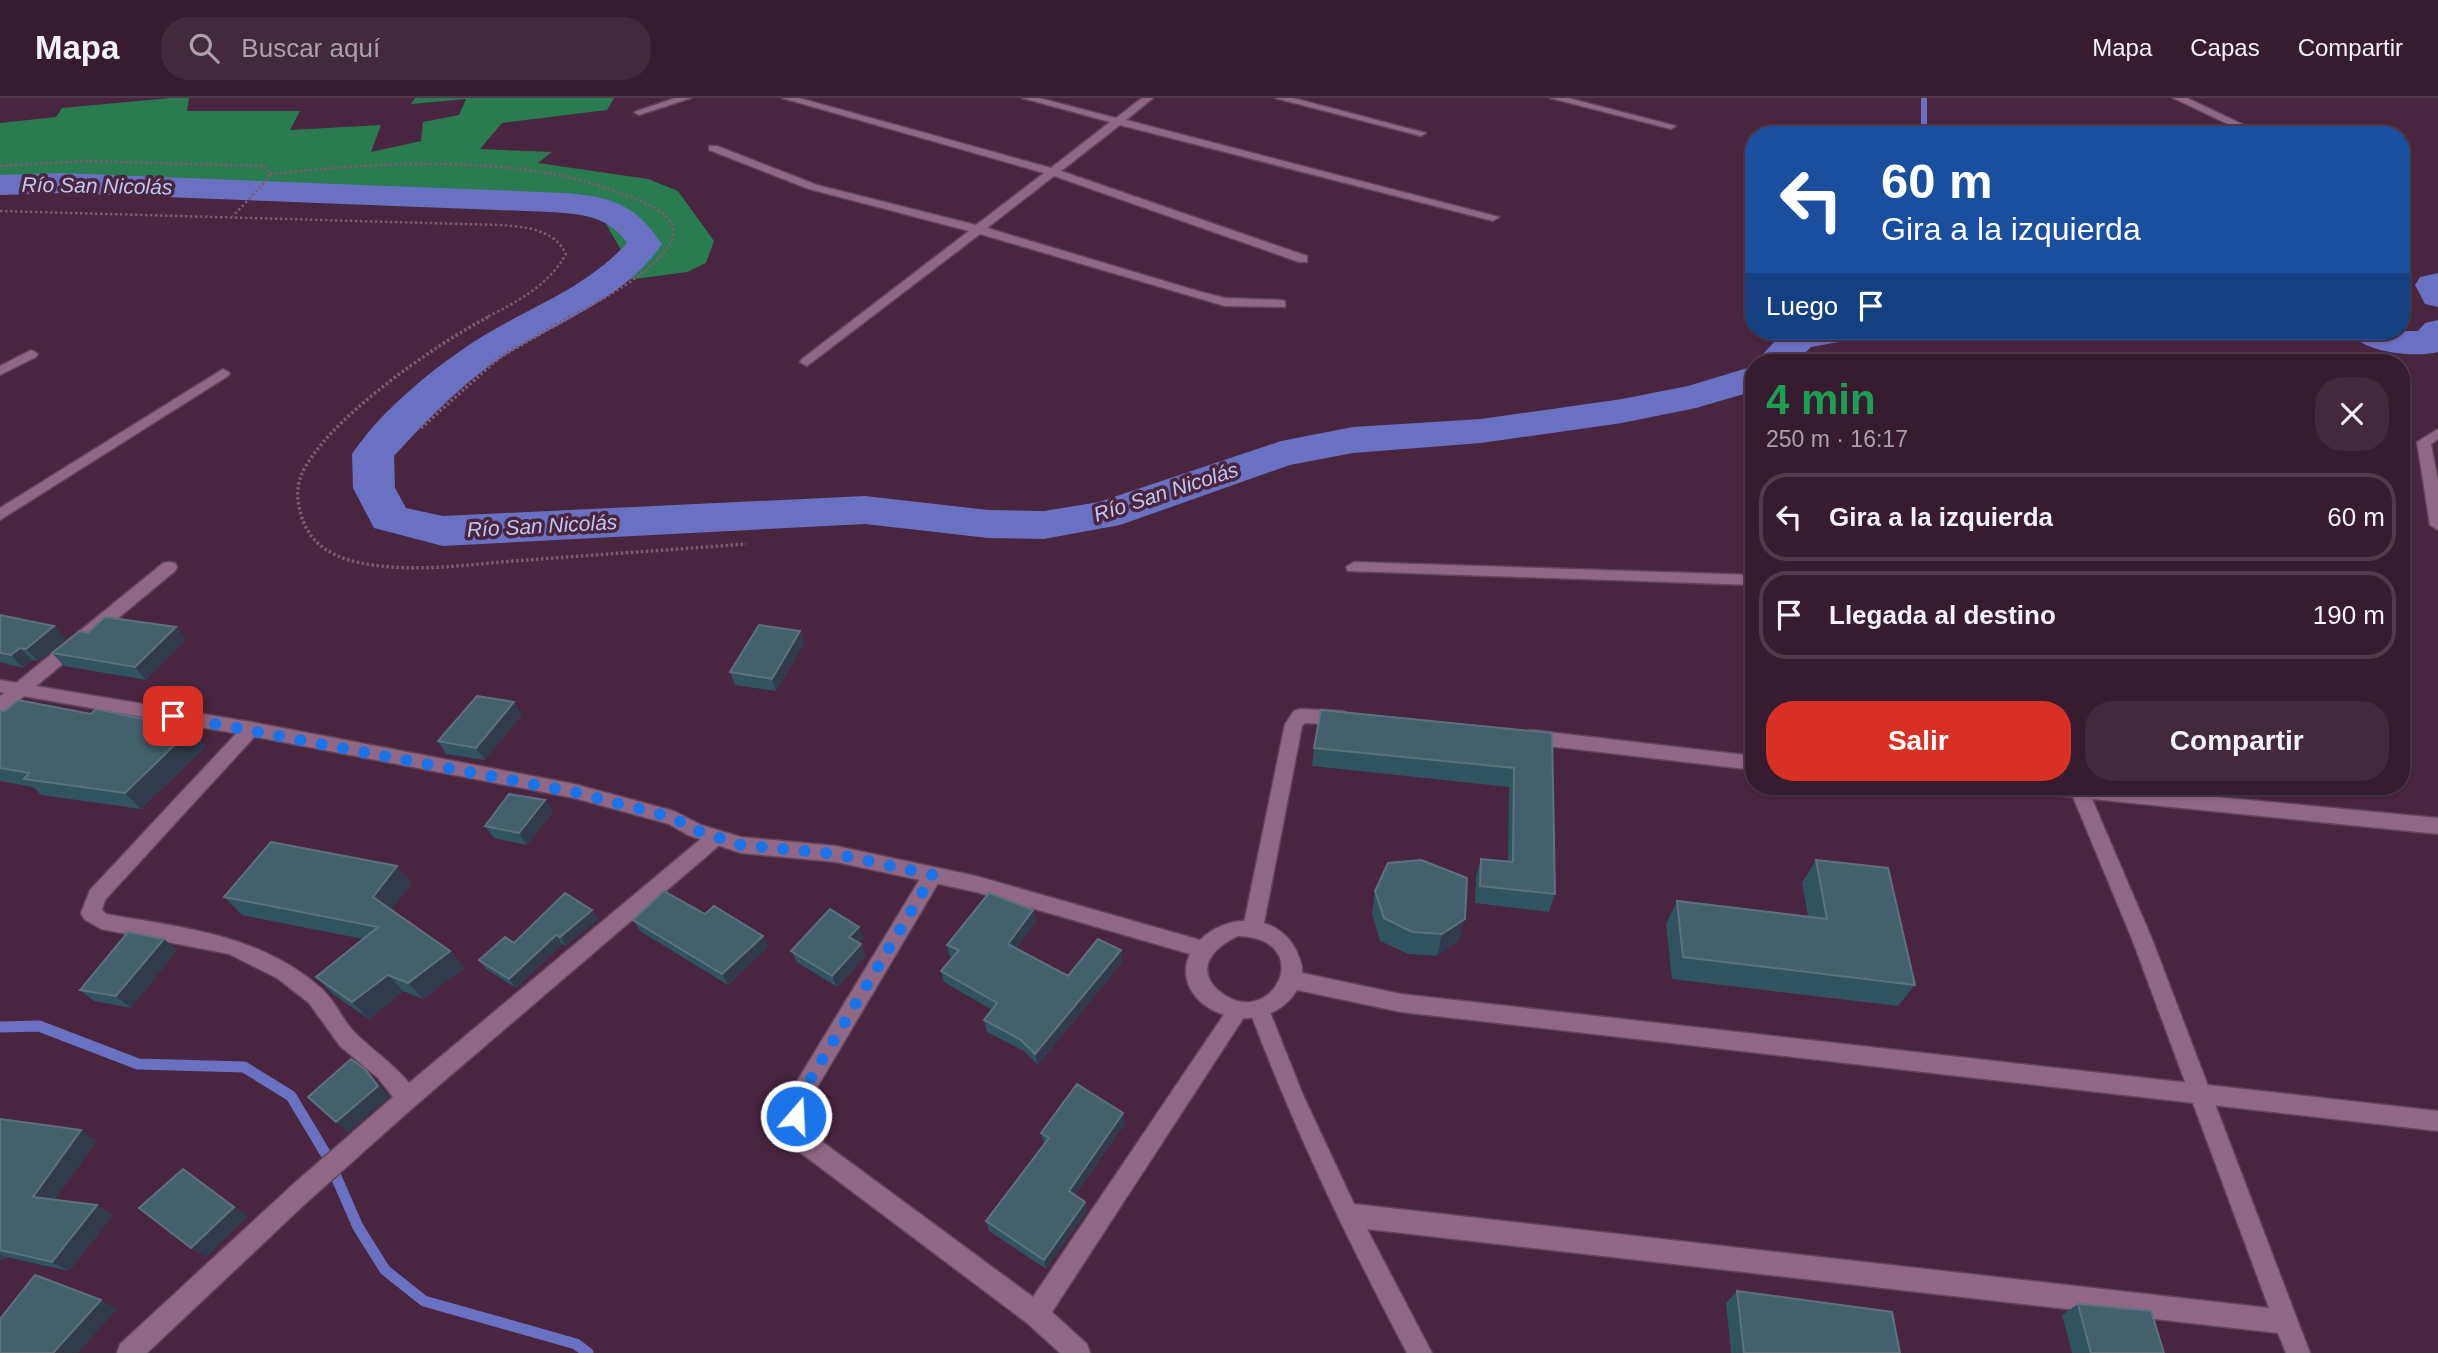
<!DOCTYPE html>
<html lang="es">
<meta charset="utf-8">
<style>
:root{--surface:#371c2f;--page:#42293b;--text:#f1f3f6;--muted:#aaa1aa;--line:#513a4b;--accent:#d93025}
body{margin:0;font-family:Arial,sans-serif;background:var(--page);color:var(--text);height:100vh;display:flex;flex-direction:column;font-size:26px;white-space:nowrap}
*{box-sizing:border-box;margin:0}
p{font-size:23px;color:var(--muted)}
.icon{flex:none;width:38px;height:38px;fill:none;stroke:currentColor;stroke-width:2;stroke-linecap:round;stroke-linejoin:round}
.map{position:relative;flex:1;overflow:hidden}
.side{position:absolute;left:1745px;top:256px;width:665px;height:441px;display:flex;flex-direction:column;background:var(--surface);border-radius:28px;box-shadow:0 2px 5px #0004,0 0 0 2px var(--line)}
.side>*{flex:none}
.top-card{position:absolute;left:1745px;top:28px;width:665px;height:214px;border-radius:28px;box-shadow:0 2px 5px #0004,0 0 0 2px var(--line);background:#1a4fa0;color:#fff;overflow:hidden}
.pin{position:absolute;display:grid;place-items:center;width:60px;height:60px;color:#fff;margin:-30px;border-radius:14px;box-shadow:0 4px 10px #0006}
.me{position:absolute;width:77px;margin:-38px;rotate:19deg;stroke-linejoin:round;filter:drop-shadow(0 0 5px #0008)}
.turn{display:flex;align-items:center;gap:24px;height:147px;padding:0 21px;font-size:32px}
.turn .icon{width:91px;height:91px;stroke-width:2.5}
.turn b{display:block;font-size:49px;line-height:60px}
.then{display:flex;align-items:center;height:66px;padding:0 21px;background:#0003;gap:14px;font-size:26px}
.round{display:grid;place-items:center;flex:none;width:74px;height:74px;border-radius:28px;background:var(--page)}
.headline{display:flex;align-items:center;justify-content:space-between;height:119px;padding:0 21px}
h1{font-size:42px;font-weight:600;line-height:52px;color:#1e9e55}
.action{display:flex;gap:14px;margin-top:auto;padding:14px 21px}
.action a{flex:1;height:80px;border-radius:28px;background:var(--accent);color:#fff;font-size:28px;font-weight:600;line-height:80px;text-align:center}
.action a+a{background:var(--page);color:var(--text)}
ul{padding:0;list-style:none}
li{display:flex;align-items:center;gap:21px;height:88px;margin:0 14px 10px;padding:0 7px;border:4px solid var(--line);border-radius:28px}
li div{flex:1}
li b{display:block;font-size:26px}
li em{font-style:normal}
header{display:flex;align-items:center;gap:42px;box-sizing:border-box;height:98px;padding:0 35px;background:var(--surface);border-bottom:2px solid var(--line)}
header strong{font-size:33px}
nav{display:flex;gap:38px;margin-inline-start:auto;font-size:24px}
.search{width:490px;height:63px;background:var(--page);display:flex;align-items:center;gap:18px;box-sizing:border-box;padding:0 24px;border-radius:28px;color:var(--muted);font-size:26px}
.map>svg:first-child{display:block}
.forest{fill:#2a7a52}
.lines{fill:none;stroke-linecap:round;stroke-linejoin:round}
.stream-far2{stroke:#6a71c3;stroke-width:6}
.stream-far1{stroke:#6a71c3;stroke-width:7}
.stream{stroke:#6a71c3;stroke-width:11}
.river{fill:#6a71c3;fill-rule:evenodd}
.minor-casing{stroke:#62445a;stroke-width:3}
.tertiary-casing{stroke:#62445a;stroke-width:3}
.path-far1{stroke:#7c5c73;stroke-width:2.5;stroke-dasharray:2.5 2.5;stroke-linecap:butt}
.path{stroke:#7c5c73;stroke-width:3.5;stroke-dasharray:2.5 2.5;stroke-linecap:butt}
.minor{fill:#906784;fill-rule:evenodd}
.tertiary{fill:#906784;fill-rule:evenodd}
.wall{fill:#2f5360}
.shaded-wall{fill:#313b4d}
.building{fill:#43616d;stroke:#5c727f;stroke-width:2}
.route{stroke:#1a73e8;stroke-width:12;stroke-dasharray:0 21.6}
.labels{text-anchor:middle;stroke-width:7;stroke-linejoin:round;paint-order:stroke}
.far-water-label{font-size:21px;font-style:italic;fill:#c0c7f3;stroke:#49253f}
</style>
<header>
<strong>Mapa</strong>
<div class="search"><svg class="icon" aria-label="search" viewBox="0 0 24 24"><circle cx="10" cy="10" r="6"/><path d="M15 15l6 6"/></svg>Buscar aquí</div>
<nav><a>Mapa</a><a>Capas</a><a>Compartir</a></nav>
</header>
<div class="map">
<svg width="2438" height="1255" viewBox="0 0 2438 1255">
<rect width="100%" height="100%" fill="#49253f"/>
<!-- forest -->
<path class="forest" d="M171,0H189L187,13H300L290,32L381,27L371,54L421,43L423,24L459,17L466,1L411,6L415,0H614L607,12L502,25L480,51L552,54L538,65L648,81L678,93L714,143L706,165L687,174L589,187L621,152L594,105L340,93L39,86L0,91V25L56,19L62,10Z"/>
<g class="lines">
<!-- stream-far2 -->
<path class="stream-far2" d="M1924,0V37"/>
<!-- stream-far1 -->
<path class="stream-far1" d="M1799,239L1803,233"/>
<!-- stream -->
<path class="stream" d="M0,929L39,928L138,966L244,969L291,998L327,1058L358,1129L385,1172L424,1203L576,1246L588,1255"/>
<!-- river -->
<path class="river" d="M60,75L565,95C612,99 635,106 662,146C625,200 564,221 510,254C465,282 429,320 394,358L395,390L406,410L443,418L865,398L988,412L1044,413L1099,404L1281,343L1353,329L1481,321L1622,301L1688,288L1754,268V293L1696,310L1622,325L1481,345L1353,355L1290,367L1120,427L1044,441L988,440L865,426L443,448L374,430L353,390L352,356C381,312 439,265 483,238C533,208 587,189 627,145C608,117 580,116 550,114L60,95L0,97V77Z
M2438,175V209L2425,206L2415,187L2420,179Z
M2438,222V254C2414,260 2363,255 2348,233H2418L2425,225Z
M1784,233H1862L1856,241L1811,249L1796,264H1756Z"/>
<defs>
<path id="minor" d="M675,0H691L639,17L634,14Z
M782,0H799L1051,70L1110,24L1022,0H1039L1116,20L1142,0H1153L1126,22L1499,119L1493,123L1120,27L1061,73L1307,158V164H1299L1054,78L987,130L1201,194L1225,200L1281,202L1285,203V209L1225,208L980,136L807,268L800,264L802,261L969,133L809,91L709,52V48H717L817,87L976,127L1044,75Z
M1275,0H1293L1426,35L1421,38Z
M1550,0H1568L1676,28L1671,31Z
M2173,0H2187L2265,37H2251Z
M31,252L38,256L36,259L0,277V268Z
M223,271L230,275L228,278L0,422V410Z
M2438,331V341L2431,346L2438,383V432L2430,427L2417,344Z
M169,464L175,465L177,469L175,473L6,613L0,614V598L163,465Z
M1354,464L1754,477V487L1348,473L1346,469Z
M1300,611L1343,613L1352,620L1343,627L1305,625L1302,628L1263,830L1260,836L1253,838L1246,836L1243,830L1285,626L1294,613Z
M251,624L257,626L260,631L257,636L105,802L102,812L106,816C183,830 260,836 322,891C335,903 342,921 354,934C372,952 393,965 409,985L708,735L715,732L722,735L724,740L722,745L416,1007L305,1106L147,1255H117L120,1246L289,1090L393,999L378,980L340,948L309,905L277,880L229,856L101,831L84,821L81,815L90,792L245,626Z
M1531,632L1754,658V672L1531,646L1525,644L1522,639L1525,634Z
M2020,688H2100L2438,720V736L2092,701L2152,841L2310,1255H2286L2278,1235L1367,1131L1432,1255H1407C1347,1141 1294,1031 1249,911L1252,904L1259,902L1266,904L1303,997L1354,1106L2269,1210L2132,841L2073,699L2029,695L2023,693Z
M933,769L940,771L943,777L809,1003L805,1031L1033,1199L1231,906L1238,904L1245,906L1248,913L1052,1214L1087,1246L1090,1255H1060L1027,1225L785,1043L782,1036L791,993L926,771Z"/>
<path id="tertiary" d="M0,582L251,624L574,686L674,713L701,727L741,739L836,748L976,778L1200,842C1228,814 1279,815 1297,854C1300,862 1303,867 1302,875L1401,896L2438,1013V1033L1401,914L1297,892C1261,950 1165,909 1190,856L976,794L836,764L741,755L688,737L669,726L574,700L251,638L0,594ZM1238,838C1321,841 1269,939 1217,891C1194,869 1216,848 1238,838Z"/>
</defs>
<!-- minor casing -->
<use href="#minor" class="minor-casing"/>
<!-- tertiary casing -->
<use href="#tertiary" class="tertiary-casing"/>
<!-- path-far1 -->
<path class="path-far1" d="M0,68L85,63L264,68L270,76L267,82L233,118
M270,76C386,64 534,53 642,104C655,110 675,118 673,136C669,168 593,207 567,220
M0,113L500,127C526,129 554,131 566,156C548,188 517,204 485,220"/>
<!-- path -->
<path class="path" d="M488,219C436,246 323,324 301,378C295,393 298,410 304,425C314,449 336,460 361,465C411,475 463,467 514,463C591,457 669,452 746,446
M421,330L500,259L570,219"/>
<!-- minor -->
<use href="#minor" class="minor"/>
<!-- tertiary -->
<use href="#tertiary" class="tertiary"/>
</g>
<!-- wall -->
<path class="wall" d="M0,517L54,528L66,541L38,563L32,562L23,570L0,564Z
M176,529L186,542L146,582L64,568L52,555L88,535Z
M800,533L804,546L776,593L735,587L730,574Z
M514,604L522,617L485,662L446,656L438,643Z
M0,613L206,648L141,711L41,697L33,689L0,683Z
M1552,635L1555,796L1549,814L1475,805L1476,779L1481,761L1508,764L1509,689L1312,668L1314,650Z
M545,702L553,714L527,747L494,740L485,728Z
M1816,762L1915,887L1898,908L1672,881L1666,826L1677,803L1808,818L1802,785Z
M397,768L412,785L391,812L450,853L464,870L423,901L403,893L369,921L333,896L316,879L363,841L242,817L224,799Z
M1375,793L1459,843L1437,858L1408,856L1380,843L1372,816Z
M592,812L598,821L566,848L562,846L516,890L486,871L479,862Z
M1033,812L1036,824L1016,850L1068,878L1122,864L1038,967L1024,953L987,934L984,922L992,912L944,884L941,873L952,860L950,859L947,847Z
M705,816L768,849L728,887L640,833L633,822Z
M863,840L859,845L861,846L866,858L837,889L797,864L791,853Z
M177,852L131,910L94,903L80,892Z
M1123,1015L1125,1026L1075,1097L1085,1104L1087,1113L1046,1171L989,1133L986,1123L1044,1045L1041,1035Z
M0,1021L96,1043L55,1102L113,1117L69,1173L6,1159L4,1162L0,1161Z
M1737,1193L1900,1255H1731L1726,1205Z
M2078,1206L2164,1255H2072L2062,1217Z"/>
<!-- shaded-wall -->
<path class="shaded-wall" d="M54,528L66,541L38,563L26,551Z
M176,529L186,542L146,582L135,569Z
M800,533L804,546L776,593L772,581Z
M20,550L32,562L23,570L11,557Z
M514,604L522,617L485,662L476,650Z
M191,631L206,648L141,711L125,695Z
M545,702L553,714L527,747L519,735Z
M397,768L412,785L388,816L373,799Z
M592,812L598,821L566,848L560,839Z
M1033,812L1036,824L1011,858L1008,846Z
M1465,821L1459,843L1437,858L1442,836Z
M859,829L863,840L854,850L849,839Z
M556,837L562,846L516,890L509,881Z
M763,838L768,849L728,887L722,876Z
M164,841L177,852L131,910L116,898Z
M861,846L866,858L837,889L832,878Z
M1121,852L1122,864L1038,967L1035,956Z
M450,853L464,870L423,901L408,885Z
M388,877L403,893L369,921L352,904Z
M365,971L376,982L389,999L348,1035L336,1024Z
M1123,1015L1125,1026L1071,1103L1069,1093Z
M81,1032L96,1043L50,1109L33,1099Z
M183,1071L248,1118L206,1159L191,1150Z
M1085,1104L1087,1113L1046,1171L1044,1162Z
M97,1107L113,1117L69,1173L52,1164Z
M0,1156L6,1159L4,1162L0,1160Z
M101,1202L117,1211L78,1255H53Z"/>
<!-- building -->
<path class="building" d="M0,517L54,528L26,551L20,550L11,557L0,555Z
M105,519L176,529L135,569L52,555L80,533L88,535Z
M759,527L800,533L772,581L730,574Z
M477,598L514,604L476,650L438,643Z
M18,602L91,616L96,611L191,631L125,695L24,681L29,675L0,670V613H5Z
M1321,612L1552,635L1555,796L1480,788L1481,761L1513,764L1514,670L1314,650Z
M509,696L545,702L519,735L485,728Z
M271,744L397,768L373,799L450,853L408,885L388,877L352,904L316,879L378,829L224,799Z
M1421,762L1467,780L1465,821L1442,836L1412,834L1384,820L1375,793L1388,765Z
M1816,762L1888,770L1915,887L1683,859L1677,803L1827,821Z
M664,793L705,816L714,808L763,838L722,876L633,822Z
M565,795L592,812L560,839L556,837L509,881L479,862L505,839L514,845Z
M989,795L1033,812L1008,846L1068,878L1098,841L1121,852L1035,956L1021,942L984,922L997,905L941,873L959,852L947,847Z
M830,811L859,829L849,839L861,846L832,878L791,853Z
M128,834L164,841L116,898L80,892Z
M351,961L365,971L378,988L336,1024L308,999Z
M1077,986L1123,1015L1069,1093L1085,1104L1044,1162L986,1123L1049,1040L1041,1035Z
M0,1021L81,1032L33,1099L97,1107L52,1164L0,1152Z
M183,1071L234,1109L191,1150L139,1110Z
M35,1177L101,1202L53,1255H0V1221Z
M1737,1193L1892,1214L1900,1255H1744Z
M2078,1206L2151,1213L2164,1255H2091Z"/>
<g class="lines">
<!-- route -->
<path class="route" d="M173,618L574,694L674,720L695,732L741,747L836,756L933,777L799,1000L796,1018"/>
</g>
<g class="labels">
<!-- far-water labels -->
<g class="far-water-label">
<text transform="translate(97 88) rotate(1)" y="7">Río San Nicolás</text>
<text transform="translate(1166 394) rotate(-18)" y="7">Río San Nicolás</text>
<text transform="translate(542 428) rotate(-3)" y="7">Río San Nicolás</text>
</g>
</g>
</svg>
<div class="pin" style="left:173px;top:618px;background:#d93025"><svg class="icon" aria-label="arrive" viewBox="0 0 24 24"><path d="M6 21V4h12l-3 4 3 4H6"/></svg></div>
<svg class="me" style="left:796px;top:1018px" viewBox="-20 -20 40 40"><circle r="17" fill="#1a73e8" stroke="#fff" stroke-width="3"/><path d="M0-11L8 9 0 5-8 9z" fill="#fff"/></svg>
<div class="top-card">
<div class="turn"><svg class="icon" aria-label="left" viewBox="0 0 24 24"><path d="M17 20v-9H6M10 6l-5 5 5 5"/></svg><div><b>60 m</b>Gira a la izquierda</div></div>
<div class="then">Luego<svg class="icon" aria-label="arrive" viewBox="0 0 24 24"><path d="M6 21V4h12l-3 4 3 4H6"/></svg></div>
</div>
<section class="side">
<div class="headline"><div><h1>4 min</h1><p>250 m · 16:17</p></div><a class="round"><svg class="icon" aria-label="close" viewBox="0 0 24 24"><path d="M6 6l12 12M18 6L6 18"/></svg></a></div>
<ul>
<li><svg class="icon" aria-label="left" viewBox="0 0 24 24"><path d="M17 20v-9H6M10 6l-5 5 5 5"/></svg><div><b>Gira a la izquierda</b></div><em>60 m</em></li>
<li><svg class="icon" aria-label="arrive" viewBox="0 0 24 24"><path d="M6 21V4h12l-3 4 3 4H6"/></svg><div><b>Llegada al destino</b></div><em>190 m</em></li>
</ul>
<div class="action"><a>Salir</a><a>Compartir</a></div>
</section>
</div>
